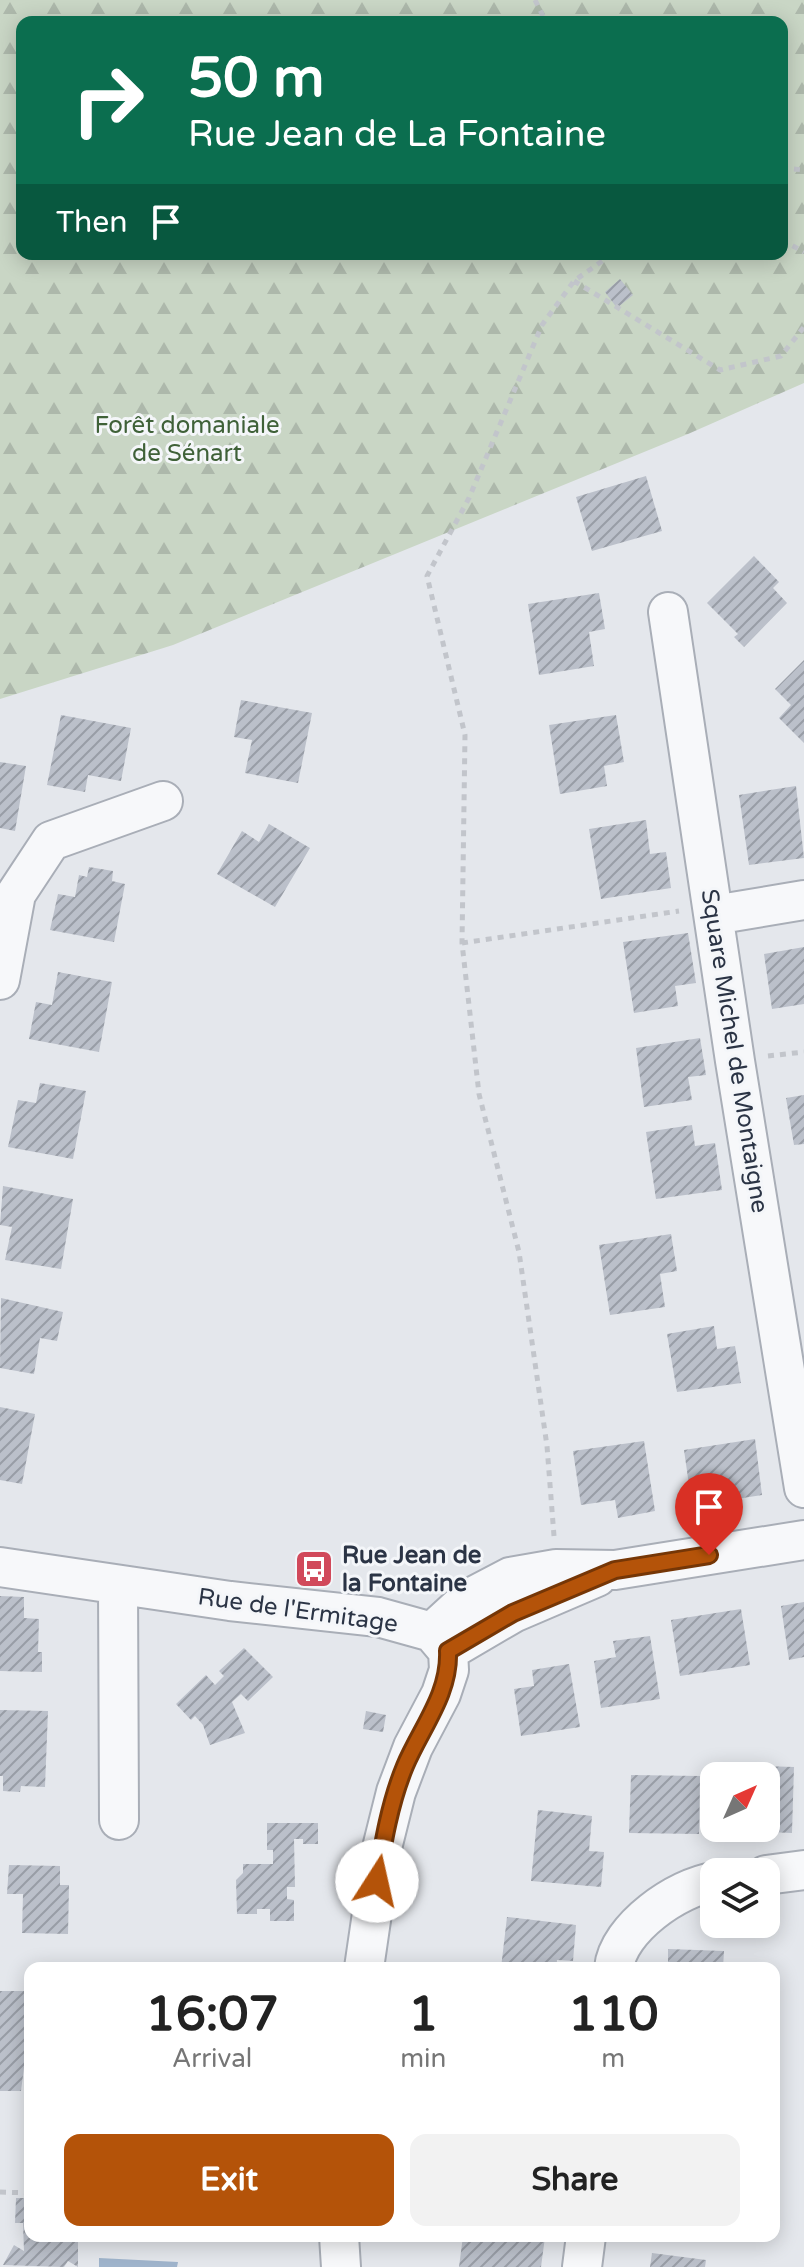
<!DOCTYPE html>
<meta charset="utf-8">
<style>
:root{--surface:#fff;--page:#f2f2f2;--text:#222;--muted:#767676;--accent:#b45309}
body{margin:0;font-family:"Varela Round",sans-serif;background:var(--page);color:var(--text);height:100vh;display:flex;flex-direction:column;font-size:30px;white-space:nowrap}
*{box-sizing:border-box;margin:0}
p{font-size:26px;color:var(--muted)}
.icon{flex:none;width:44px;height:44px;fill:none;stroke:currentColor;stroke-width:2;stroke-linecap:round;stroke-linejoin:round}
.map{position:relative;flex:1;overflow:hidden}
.details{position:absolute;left:24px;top:1962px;width:756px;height:280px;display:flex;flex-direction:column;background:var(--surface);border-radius:16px;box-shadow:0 4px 20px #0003}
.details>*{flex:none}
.guide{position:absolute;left:16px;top:16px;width:772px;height:244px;border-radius:16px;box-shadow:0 4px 20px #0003;background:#0b6e4f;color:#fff;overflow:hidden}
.needle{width:52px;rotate:45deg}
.buttons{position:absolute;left:700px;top:1762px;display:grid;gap:16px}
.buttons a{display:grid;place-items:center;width:80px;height:80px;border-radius:16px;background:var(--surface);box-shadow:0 4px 20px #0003;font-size:40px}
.pin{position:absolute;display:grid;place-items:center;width:68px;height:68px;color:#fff;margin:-82px -34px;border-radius:50% 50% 50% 0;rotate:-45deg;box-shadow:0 0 8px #0007}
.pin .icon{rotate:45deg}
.me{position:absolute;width:88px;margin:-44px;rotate:10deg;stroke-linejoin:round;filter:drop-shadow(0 0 6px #0008)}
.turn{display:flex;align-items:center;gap:28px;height:168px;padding:0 40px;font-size:36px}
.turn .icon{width:104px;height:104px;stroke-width:2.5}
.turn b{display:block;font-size:56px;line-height:68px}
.then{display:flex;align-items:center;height:76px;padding:0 40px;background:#0003;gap:16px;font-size:30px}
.eta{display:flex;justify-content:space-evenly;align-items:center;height:136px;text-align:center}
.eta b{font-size:48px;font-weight:700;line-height:56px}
.action{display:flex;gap:16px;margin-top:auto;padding:16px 40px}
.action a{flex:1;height:92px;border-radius:16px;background:var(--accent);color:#fff;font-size:32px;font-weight:700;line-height:92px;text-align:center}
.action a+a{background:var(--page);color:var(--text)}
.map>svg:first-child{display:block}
.forest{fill:url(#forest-firs);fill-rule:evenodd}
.water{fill:#9fb4cc}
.building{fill:url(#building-hatch)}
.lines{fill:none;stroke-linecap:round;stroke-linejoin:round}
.minor-casing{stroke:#a9aeb7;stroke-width:42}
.path{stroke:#c2c5cb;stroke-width:5;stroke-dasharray:6 6;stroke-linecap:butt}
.minor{stroke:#f7f8fa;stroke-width:38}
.route-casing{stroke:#753606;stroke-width:20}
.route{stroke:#b45309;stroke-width:14}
.labels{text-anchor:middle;stroke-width:6;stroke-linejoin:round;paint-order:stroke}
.park-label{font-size:24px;fill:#3f6138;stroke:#f4f6f9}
.street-label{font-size:24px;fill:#2b3445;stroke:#f4f6f9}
.poi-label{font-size:24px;font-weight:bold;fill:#2b3445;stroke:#f4f6f9;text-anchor:start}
</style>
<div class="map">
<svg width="804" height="2267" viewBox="0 0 804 2267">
<defs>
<pattern id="forest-firs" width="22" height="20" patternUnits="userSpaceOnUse" patternTransform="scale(2)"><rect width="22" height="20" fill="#c9d6c5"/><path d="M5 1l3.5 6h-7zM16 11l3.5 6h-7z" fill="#adb8ab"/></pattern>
<pattern id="building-hatch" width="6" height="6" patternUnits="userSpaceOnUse" patternTransform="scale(2)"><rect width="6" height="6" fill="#bbc0ca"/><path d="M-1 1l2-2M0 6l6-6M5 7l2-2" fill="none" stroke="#989da6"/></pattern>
</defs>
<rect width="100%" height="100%" fill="#e4e7ec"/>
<!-- forest -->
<path class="forest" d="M0,0H804V383L688,434L173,645L0,699ZM22,22H782V254H22Z"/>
<!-- water -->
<path class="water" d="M99,2258L178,2262L177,2267H99Z"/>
<!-- building -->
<path class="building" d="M620,279L633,295L617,308L605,292Z
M646,476L662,531L592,551L576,497Z
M754,556L779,582L773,588L787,603L744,647L734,637L738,634L707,603Z
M599,593L605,629L589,632L594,666L539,675L528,604Z
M804,660V743L779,718L791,705L775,689Z
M241,700L312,713L298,783L245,773L252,740L234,737Z
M61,715L131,728L121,781L88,775L85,792L47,785Z
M616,715L624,762L604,766L607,786L560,794L549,725Z
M0,762L26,766L15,831L0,828Z
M796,786L804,858L749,865L739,795Z
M646,820L650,854L666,852L671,888L601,899L589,829Z
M269,824L310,848L275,907L217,874L242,831L259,842Z
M89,867L113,871L112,881L125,884L114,942L50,930L58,894L75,897L79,875L87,877Z
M688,933L696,983L675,986L678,1006L634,1013L623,942Z
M804,947V1004L772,1009L764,954Z
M58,972L112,982L99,1052L29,1039L36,1002L52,1005Z
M700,1038L706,1075L688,1077L692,1100L644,1107L636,1048Z
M40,1083L86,1091L73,1159L8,1147L18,1100L36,1103Z
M804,1095V1144L794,1145L786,1098Z
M692,1125L695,1146L715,1143L722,1190L656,1199L646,1132Z
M3,1186L73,1199L61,1269L5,1260L12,1227L0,1225Z
M671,1234L677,1271L660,1274L665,1307L610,1315L599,1245Z
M1,1298L63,1312L57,1341L40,1338L34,1374L0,1368Z
M714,1326L717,1349L735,1346L741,1383L677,1392L667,1334Z
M0,1407L35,1414L22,1484L0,1480Z
M755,1439L762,1495L692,1506L684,1450Z
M644,1441L655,1511L618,1518L615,1500L581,1505L573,1451Z
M310,1555H330V1569H310Z
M0,1596L24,1597V1618L39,1619L38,1652H42V1672L0,1671Z
M804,1602V1657L789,1660L781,1606Z
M741,1609L750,1665L680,1676L671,1620Z
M650,1636L660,1699L601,1708L594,1661L616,1657L613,1641Z
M244,1648L273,1677L248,1701L241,1694L232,1702L245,1733L210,1745L203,1725L195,1716L191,1720L176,1704L206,1675L215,1685L224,1676L219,1671Z
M569,1664L580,1727L521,1736L514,1689L534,1686L532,1670Z
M0,1710L48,1711L45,1787L21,1786L20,1792L3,1791V1776H0Z
M366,1711L386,1715L383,1732L363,1729Z
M726,1765L794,1767L792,1833L746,1831V1828H766V1776H725Z
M631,1775L700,1776L699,1834L629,1833Z
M538,1810L592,1816L589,1851L604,1852L601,1887L531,1881Z
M267,1823H318V1844H303V1839H294L295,1887H287V1899L294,1900V1921H270V1909H257V1914H237L236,1880L243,1873V1864H273V1850H267Z
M9,1865L60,1866V1885H69L68,1934L22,1933L23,1894H7Z
M507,1917L576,1925L573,1961L557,1960L556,1968H501Z
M668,1949L724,1951L723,1968H668Z
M0,1991H28L27,2036H30V2052H26L21,2091H0Z
M16,2198H30V2236H63L62,2241L78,2240V2267L68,2261L64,2267L3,2265L14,2245L24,2251L23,2223H15Z
M463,2236L545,2237L541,2267H459Z
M652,2253L706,2260L705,2267H650Z"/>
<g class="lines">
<defs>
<path id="minor" d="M668,612L735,1061L804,1488
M714,915L804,900
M0,980L16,894L51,841L163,801
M0,1567L230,1601L378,1617L432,1632L448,1651L449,1670L441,1694L413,1747L396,1792L381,1852L364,1968
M118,1585L119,1820
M432,1632L468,1599L510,1577L556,1569L615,1570L804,1540
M448,1651L513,1613L597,1577
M766,1875L804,1870
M614,1968C618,1928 678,1887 714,1882
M339,2236L341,2267
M582,2267L586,2236"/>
</defs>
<!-- minor casing -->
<use href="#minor" class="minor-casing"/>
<!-- path -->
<path class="path" d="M535,0L546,22
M782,168L804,170
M782,240L804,252
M574,281L720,370L781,356L804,327
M462,943L679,911
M768,1056L804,1052
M554,1536L547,1446L519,1252L479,1094L462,943L465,735L427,576L469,498L542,325L574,281L612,254
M0,2192L30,2193"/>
<!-- minor -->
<use href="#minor" class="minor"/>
</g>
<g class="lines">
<defs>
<path id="route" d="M377,1881C383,1843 390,1802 405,1766C421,1728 450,1694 448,1651L513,1613L615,1570L709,1555"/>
</defs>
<!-- route casing -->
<use href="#route" class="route-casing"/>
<!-- route -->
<use href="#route" class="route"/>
</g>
<!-- icons -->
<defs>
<symbol id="bus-square" viewBox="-11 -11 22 22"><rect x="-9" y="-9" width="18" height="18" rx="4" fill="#d1495b" stroke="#f4f6f9"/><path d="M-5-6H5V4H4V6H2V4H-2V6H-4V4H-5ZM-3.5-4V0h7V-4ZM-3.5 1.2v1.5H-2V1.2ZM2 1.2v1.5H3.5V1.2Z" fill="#fff"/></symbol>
</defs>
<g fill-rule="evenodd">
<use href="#bus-square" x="292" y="1547" width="44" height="44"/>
</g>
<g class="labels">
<!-- park labels -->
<g class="park-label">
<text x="187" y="433">Forêt domaniale<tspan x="187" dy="28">de Sénart</tspan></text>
</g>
<!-- street labels -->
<g class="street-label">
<text transform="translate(735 1051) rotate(81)" y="8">Square Michel de Montaigne</text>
<text transform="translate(298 1610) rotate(8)" y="8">Rue de l'Ermitage</text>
</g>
<!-- poi labels -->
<g class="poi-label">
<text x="342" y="1563">Rue Jean de<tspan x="342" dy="28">la Fontaine</tspan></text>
</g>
</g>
</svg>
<div class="buttons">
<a><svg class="needle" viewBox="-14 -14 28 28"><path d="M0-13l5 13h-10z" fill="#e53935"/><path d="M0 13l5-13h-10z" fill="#767676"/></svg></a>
<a><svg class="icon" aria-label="layers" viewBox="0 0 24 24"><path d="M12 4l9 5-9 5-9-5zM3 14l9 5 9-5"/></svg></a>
</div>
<div class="pin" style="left:709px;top:1555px;background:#d93025"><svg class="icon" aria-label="arrive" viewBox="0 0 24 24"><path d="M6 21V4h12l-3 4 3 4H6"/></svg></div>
<svg class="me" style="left:377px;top:1881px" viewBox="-20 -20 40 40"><circle r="19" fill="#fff"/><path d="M0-13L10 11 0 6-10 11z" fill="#b45309"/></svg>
<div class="guide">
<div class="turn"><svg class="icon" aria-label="right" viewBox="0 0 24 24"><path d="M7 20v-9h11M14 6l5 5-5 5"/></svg><div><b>50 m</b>Rue Jean de La Fontaine</div></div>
<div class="then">Then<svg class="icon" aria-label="arrive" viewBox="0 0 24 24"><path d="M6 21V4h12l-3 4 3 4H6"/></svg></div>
</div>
<section class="details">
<div class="eta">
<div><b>16:07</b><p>Arrival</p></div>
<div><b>1</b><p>min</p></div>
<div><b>110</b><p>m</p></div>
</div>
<div class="action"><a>Exit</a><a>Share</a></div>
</section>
</div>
